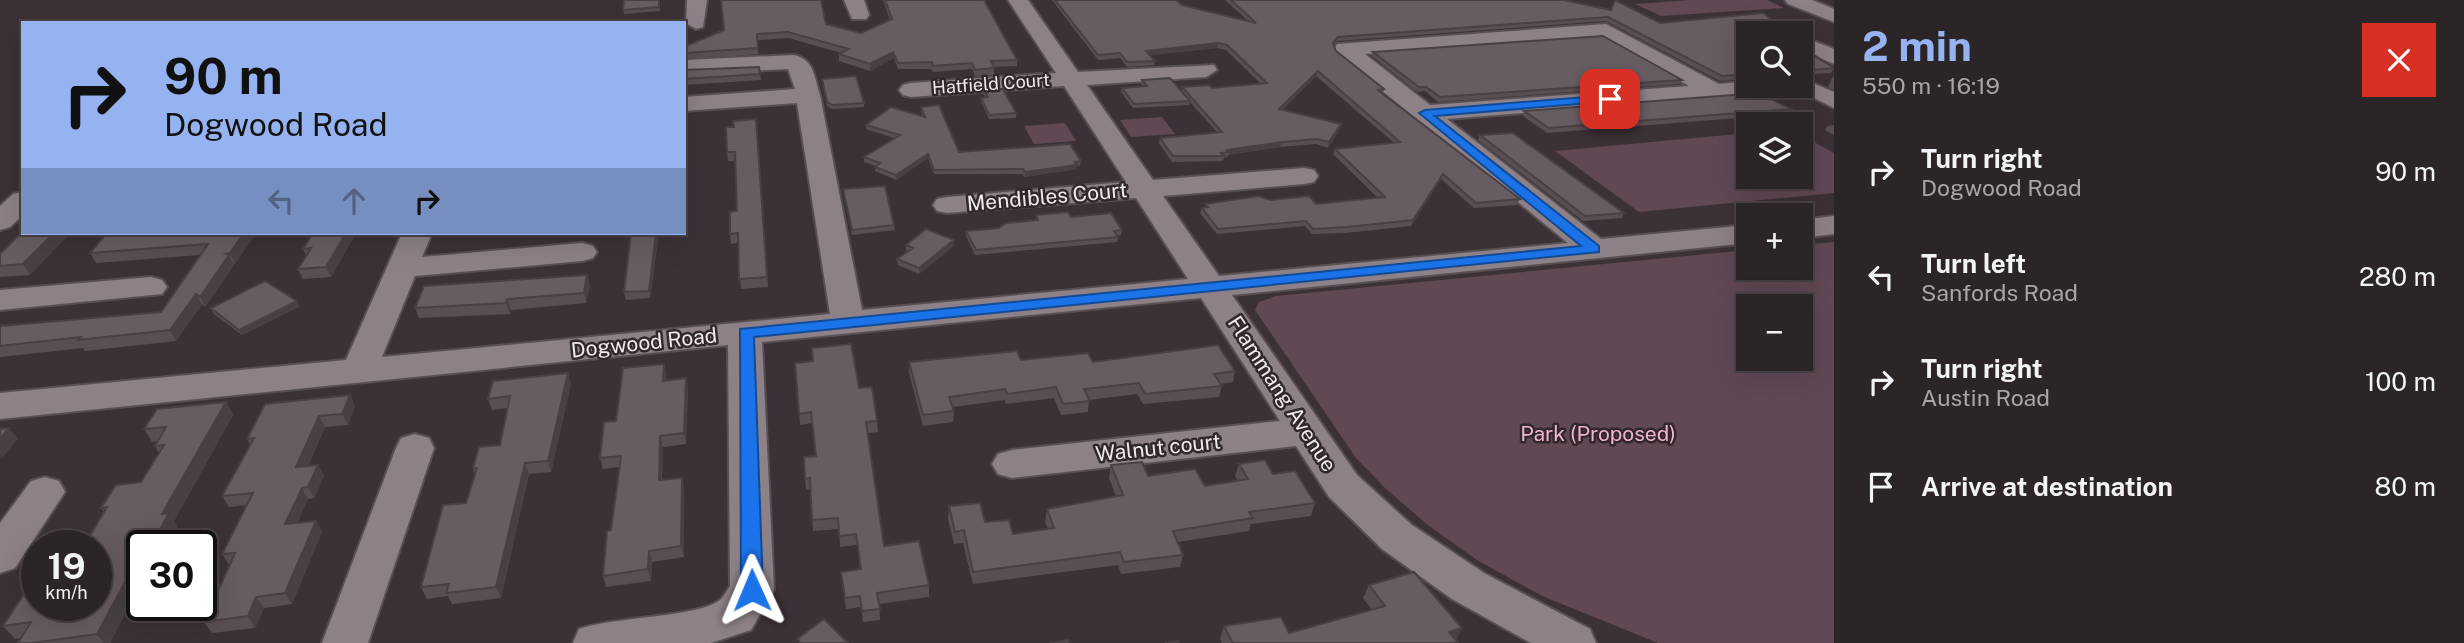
<!DOCTYPE html>
<meta charset="utf-8">
<style>
:root{--surface:#2c2528;--page:#342d30;--text:#f1f3f6;--muted:#a6a5a8;--line:#484245;--accent:#95b2f1}
body{margin:0;font-family:"Public Sans",sans-serif;background:var(--page);color:var(--text);height:100vh;display:flex;flex-direction:column;font-size:26px;white-space:nowrap}
*{box-sizing:border-box;margin:0}
p{font-size:23px;color:var(--muted)}
.icon{flex:none;width:38px;height:38px;fill:none;stroke:currentColor;stroke-width:2;stroke-linecap:round;stroke-linejoin:round}
.map{position:relative;flex:1;overflow:hidden}
.details{display:flex;flex-direction:column;background:var(--surface);width:630px}
.details>*{flex:none}
.top-card{position:absolute;left:21px;top:21px;width:665px;height:214px;border-radius:0px;box-shadow:0 7px 28px #0002,0 0 0 2px var(--line);background:#95b2f1;color:#111;overflow:hidden}
.controls{position:absolute;left:1736px;top:21px;display:grid;gap:14px}
.controls a{display:grid;place-items:center;width:77px;height:77px;border-radius:0px;background:var(--surface);box-shadow:0 7px 28px #0002,0 0 0 2px var(--line);font-size:35px}
.speed{position:absolute;left:21px;top:530px;display:flex;gap:14px;font-size:35px;font-weight:700;text-align:center}
.speed>*{display:grid;place-content:center;width:91px;height:91px;border-radius:50%;background:var(--surface);box-shadow:0 7px 28px #0002,0 0 0 2px var(--line);line-height:1}
.speed small{font-size:18px;font-weight:400}
.speed .limit{border:4px solid #111;border-radius:10px;background:#fff;color:#111}
.pin{position:absolute;display:grid;place-items:center;width:60px;height:60px;color:#fff;margin:-30px;border-radius:14px;box-shadow:0 4px 10px #0006}
.me{position:absolute;width:77px;margin:-38px;rotate:359deg;stroke-linejoin:round;filter:drop-shadow(0 0 5px #0008)}
.turn{display:flex;align-items:center;gap:24px;height:147px;padding:0 28px;font-size:32px}
.turn .icon{width:91px;height:91px;stroke-width:2.5}
.turn b{display:block;font-size:49px;line-height:60px}
.lanes{display:flex;align-items:center;height:66px;padding:0 28px;background:#0003;justify-content:center;gap:35px;direction:ltr}
.lanes .off{opacity:.35}
.round{display:grid;place-items:center;flex:none;width:74px;height:74px;border-radius:0px;background:var(--page)}
.head{display:flex;align-items:center;justify-content:space-between;height:119px;padding:0 28px}
h1{font-size:42px;font-weight:700;line-height:52px;color:var(--accent)}
ul{padding:0;list-style:none}
li{display:flex;align-items:center;gap:21px;height:105px;padding:0 28px}
li div{flex:1}
li b{display:block;font-size:26px}
li em{font-style:normal}
main{display:flex;flex:1;min-height:0}
.map>svg:first-child{display:block}
.green{fill:#604854;fill-rule:evenodd}
.lines{fill:none;stroke-linecap:round;stroke-linejoin:round}
.minor-casing{stroke:#584f53;stroke-width:4}
.minor{fill:#8d8187;fill-rule:evenodd}
.wall{fill:#594f53}
.shaded-wall{fill:#484044}
.building{fill:#675c61;stroke:#484044;stroke-width:2}
.route{fill:#1a73e8;stroke:#114b97;stroke-width:2}
.labels{text-anchor:middle;stroke-width:5;stroke-linejoin:round;paint-order:stroke}
.far-street-label{font-size:18px;fill:#f0e9ec;stroke:#31272c}
.street-label{font-size:21px;fill:#f0e9ec;stroke:#31272c}
.park-label{font-size:21px;fill:#efb4d2;stroke:#31272c}
</style>
<main>
<div class="map">
<svg width="1834" height="643" viewBox="0 0 1834 643">
<rect width="100%" height="100%" fill="#3b3136"/>
<!-- green -->
<path class="green" d="M1691,0H1767L1784,8L1661,16L1635,4Z
M1162,117L1175,134L1131,137L1120,120Z
M1065,123L1076,141L1034,144L1024,126Z
M1748,133V177H1801V135L1834,153V193L1639,212L1555,151Z
M1834,242V643H1658L1542,596L1477,560L1429,526L1386,489L1356,458L1255,310L1259,302L1276,296L1748,250V268H1801V245ZM1801,306V359H1748V306Z"/>
<g class="lines">
<defs>
<path id="minor" d="M687,0H707L703,27L696,29L686,23Z
M844,0H864L869,15L866,19H852Z
M1008,0H1028L1078,72L1214,65L1217,70L1206,77L1087,85L1153,180L1304,168L1314,170L1318,176L1314,182L1304,184L1163,196L1219,276L1568,243L1337,54L1334,49L1337,44L1606,24L1719,84L1748,81V86H1801V78L1834,92V108L1790,86L1779,93L1447,119L1601,239L1748,225V243L1232,295L1357,475L1412,525L1484,573L1590,629L1596,643H1531L1452,599L1382,549L1329,497L1296,446L1012,478L998,474L992,464L998,454L1012,450L1280,421L1201,298L762,342L774,590L751,630L711,643H573L579,629C612,617 700,617 720,600C724,597 727,590 730,586L728,345L0,419V393L346,360L402,233H432L422,257L582,243L593,246L597,252L593,258L582,261L415,276L382,357L830,314L797,103L684,111V97L795,89L788,69L684,74V60L794,55C815,60 814,78 820,95L862,310L1188,279L1136,198L947,213L937,211L933,205L937,199L947,197L1126,182L1064,86L911,97L903,95L899,90L903,85L911,83L1056,73ZM1602,37L1689,86L1430,105L1365,54Z
M1785,0H1812L1834,9V22L1788,4Z
M1801,36L1834,49V64L1801,50Z
M23,192V215L10,227L0,230V206L13,194Z
M1834,216V234L1801,238V220Z
M151,277L162,280L167,287L162,294L0,310V290Z
M415,434L429,438L434,448L368,643H322L396,448L401,438Z
M45,477L59,481L65,492L15,568L0,573V523L31,481Z"/>
</defs>
<!-- minor casing -->
<use href="#minor" class="minor-casing"/>
<!-- minor -->
<use href="#minor" class="minor"/>
</g>
<!-- wall -->
<path class="wall" d="M624,0H660V11L624,14L623,10Z
M883,0H984L1017,60V66L994,67V75L975,76L972,69L933,72L931,69H898L894,58L870,71L839,61V54L841,53L789,38L757,40L758,54L684,60V45L826,24L861,33L890,20Z
M1052,0H1176L1182,5L1248,21L1225,0H1564L1660,23L1748,33V79L1720,81L1606,21L1337,41L1334,45L1336,51L1384,89L1383,93L1520,199L1517,205L1474,208L1441,179L1411,226L1345,233L1312,234L1305,226L1217,234L1200,213L1202,208L1205,207V204L1271,200L1316,204L1378,198L1333,154L1335,149L1393,142L1316,76L1282,110L1341,124L1340,129L1328,148L1316,144L1280,147L1228,155V157L1224,158L1223,161L1172,162L1159,143L1160,138L1217,132L1190,102L1189,105L1133,108L1121,92L1122,88L1143,86L1141,84L1142,80L1181,91L1182,87L1212,88L1261,84L1226,50L1217,48L1150,55L1155,61L1154,65L1127,67L1120,58L1098,60Z
M1801,42L1803,48L1834,68L1831,73L1801,75Z
M1373,52L1682,80L1680,84L1438,102L1425,91L1417,92L1372,56Z
M759,67L761,80L684,85V70Z
M1833,76L1834,77V90L1828,87Z
M822,79L864,103V107L832,109L827,106Z
M984,90L1016,113V118L989,119L981,102V98H985L984,94Z
M921,107L959,152L1081,161L1080,166H1077V169L1024,177L1023,174H934L928,158L896,180L875,171L876,166L864,162V157L894,138L866,129V125L923,117L921,111Z
M1791,109L1788,114L1547,133L1523,116L1524,111Z
M756,119L768,287L741,289L738,243L731,244L730,234L737,211L735,161H728L727,152L734,127Z
M1834,125V135L1825,130L1828,126Z
M1480,135L1624,213L1622,218L1583,221L1478,140Z
M843,189L894,225L895,230L852,235Z
M1036,215L1071,217L1122,230L1121,235H1117L1118,237L1117,242L975,255L966,236V231L999,228L1036,220Z
M23,233H70L30,275L0,277V266Z
M256,233L235,264H233L234,265L205,307L202,304L176,341L85,351L83,348L0,357V326L161,312L200,255L96,263L90,253Z
M313,233H356L331,277L303,279L298,269L306,256L303,249Z
M659,233L650,298L626,300L624,292Z
M906,245L954,246L919,274L898,265L897,259L909,251L906,250Z
M590,285L586,303L511,310L510,314L419,318L415,308Z
M300,306L242,335L214,314L211,308Z
M1021,360L1093,362L1235,371L1233,382L1220,384L1222,386L1219,397L1143,404L1137,394L1089,400L1088,412L1061,415L1054,398L1006,404L1005,400L953,407L954,411L953,422L923,426L909,373V362Z
M795,363L859,388L877,421L878,432L868,433L884,546L929,585V597L879,604L880,620L863,622L861,607L846,609L841,572L860,569L857,545L840,547L839,529L813,531L810,489L806,490L804,457L815,456L812,423L800,425Z
M664,364L666,375V380L686,378L688,389L686,444L663,447L662,480L684,489V557L652,562L651,581L606,587L603,576L611,530L619,467L603,469L600,458L616,421Z
M568,373L571,384L551,472L529,474L501,598L452,604L448,596L427,599L421,587L466,503L475,474L473,468L500,445L508,408L492,410L488,399Z
M350,395L355,406L348,425L325,427L308,466L318,465L324,476L314,498L308,499L297,523L316,521L322,532L292,604L264,608L255,628L212,633L204,622L229,565L222,554L247,505L229,507L222,496L250,444L247,439Z
M226,402L233,415L174,521L177,526L167,546H142V581L110,643H18L22,638L15,639L3,626L85,544L104,512L101,508L141,482L159,453L155,446L158,441L152,442L144,429Z
M1239,464L1273,474L1315,503L1311,516L1251,524L1249,531L1178,542L1183,555L1180,567L1121,574L1118,565L973,584L963,543L954,544L948,519L949,506L1013,534L1048,529L1045,522L1047,509L1116,496L1109,478L1111,465L1148,476L1205,486L1238,481L1235,476Z
M1369,585L1462,628L1456,640L1458,643H1222L1220,639L1224,626L1289,633L1372,610L1363,598Z"/>
<!-- shaded-wall -->
<path class="shaded-wall" d="M1218,43L1217,48L1145,55L1146,51Z
M893,52L894,58L870,71V64Z
M1318,71L1316,76L1277,114L1279,109Z
M1341,124L1340,129L1328,148L1329,142Z
M1282,142L1280,147L1228,155L1229,152L1227,150Z
M928,154V158L896,180V175Z
M1077,165V169L1024,177L1025,172Z
M1443,174L1441,179L1411,226L1413,220Z
M54,233H70L30,275L23,264Z
M244,233H256L235,264L230,253Z
M346,233H356L331,277L326,267Z
M656,233H659L650,298L649,291Z
M954,240V246L919,274V268Z
M229,255L234,265L205,307L200,297Z
M587,275L590,285L586,303L584,293Z
M196,294L202,304L176,341L170,330Z
M507,299L511,310L510,314L506,303Z
M297,301L300,306L242,335L239,330Z
M664,364L666,375L665,391L663,381Z
M568,373L571,384L551,472L548,461Z
M686,378L688,389L686,444L684,433Z
M350,395L355,406L348,425L342,414Z
M226,402L233,415L174,521L177,526L167,546H151L162,514Z
M319,416L325,427L302,478L296,467Z
M9,428L18,439L2,458L0,455V439Z
M660,436L663,447L661,491L659,480Z
M525,463L529,474L501,598L496,587Z
M318,465L324,476L314,498L308,487Z
M682,478L684,489V557L681,546Z
M302,488L308,499L292,535L285,524Z
M316,521L322,532L292,604L285,593Z
M649,551L652,562L651,581L648,569Z
M136,562L142,570V581L110,643H104L97,634Z
M256,597L264,608L255,628L248,616Z
M1462,628L1455,641L1449,632Z"/>
<!-- building -->
<path class="building" d="M624,0H659V7L623,10Z
M721,0H821L826,24L861,33L892,19L885,0H984L1017,60L991,61L994,68L975,70L972,63L933,66L932,62L898,63L893,52L870,64L839,54L849,49L788,32L757,34L758,48L684,53V45L686,46L724,30Z
M1055,0H1176L1182,5L1256,23L1231,0H1564L1611,10L1615,0L1660,23L1763,13L1789,33H1748V74L1722,76L1608,17L1338,37L1333,43L1336,51L1384,89L1378,90L1520,199L1476,203L1443,174L1413,220L1347,227L1313,229L1306,221L1218,229L1202,208L1208,207L1205,204L1258,196L1271,200L1309,196L1316,204L1385,197L1335,149L1400,142L1318,71L1279,109L1341,124L1329,142L1317,139L1282,142L1227,150L1229,152L1221,153L1224,156H1173L1160,138L1222,132L1182,87L1209,85L1212,88L1267,83L1227,45L1218,43L1146,51L1155,61L1127,62L1120,53L1098,55Z
M1603,36L1682,80L1440,97L1426,87H1419L1373,52Z
M1801,42L1803,48L1834,68L1801,71Z
M759,67L760,74L684,79V70Z
M856,76L864,103L832,105L827,102L822,79Z
M1170,78L1190,101L1134,104L1122,88L1147,86L1142,80Z
M1003,89L1016,113L989,115L981,98L988,97L984,90Z
M1759,93L1791,109L1549,128L1524,111Z
M939,105L959,152L1070,144L1081,161L1075,162L1077,165L1025,172L1023,169H1015L934,170L928,154L896,175L875,167L880,163L864,157L900,135L866,125L891,107L925,117L921,107Z
M756,119L767,277L739,279L738,233L730,234V212L737,211L735,152H727L726,127H734L733,121Z
M1513,133L1624,213L1585,216L1480,135Z
M885,186L894,225L852,230L843,189Z
M1068,212L1071,217L1111,213L1122,230L1114,231L1118,237L976,250L966,231L999,228L1006,223L1038,220L1036,215Z
M926,229L954,240L919,268L897,259L913,248L906,245Z
M23,231V233H54L23,264L0,266V254Z
M129,233H244L230,253L226,254L229,255L200,297L196,294L170,330L78,340L81,337L0,346V326L161,312L208,244L90,253L105,235Z
M313,233H346L326,267L298,269L311,248L303,249Z
M631,233H656L649,291L624,292Z
M587,275L584,293L507,299L506,303L415,308L424,286Z
M265,281L297,301L239,330L211,308Z
M851,344L859,388L872,387L877,421L866,422L884,546L919,541L929,585L877,593L880,609L862,611L860,596L845,598L841,572L861,569L856,534L839,536L838,518L812,520L810,478L805,479L804,457L816,456L811,412L799,414L795,363L813,361L812,348Z
M1218,345L1235,371L1214,374L1222,386L1145,394L1139,383L1084,389L1090,401L1063,404L1056,387L1007,394L1005,389L949,397L954,411L923,415L909,362L1017,351L1021,360L1088,353L1093,362Z
M664,364L663,381L686,378L684,433L660,436L659,480L682,478L681,546L649,551L648,569L603,576L607,531L611,530L621,456L600,458L604,422L616,421L623,368Z
M568,373L548,461L525,463L496,587L446,593L449,584L421,587L443,505L466,503L477,468H473L479,447L500,445L510,396L488,399L493,381Z
M350,395L342,414L319,416L296,467L318,465L308,487L302,488L285,524L316,521L285,593L256,597L248,616L204,622L235,553L222,554L253,493L222,496L254,438L247,439L265,404Z
M226,402L162,514L169,513L151,546H142V561L136,562L97,634L32,643H18L31,622L3,626L37,574V606H96V546H71L85,544L107,507L101,508L116,485L141,482L164,445L155,446L166,427L144,429L157,409Z
M9,428L0,439V429Z
M1265,460L1273,474L1295,471L1315,503L1249,512L1253,518L1173,531L1183,555L1124,562L1120,552L973,572L964,530L955,532L949,506L980,503L985,522L1009,520L1013,534L1054,528L1047,509L1123,495L1111,465L1142,462L1148,476L1195,469L1205,486L1248,479L1239,464Z
M1414,572L1462,628L1449,632L1458,643H1233L1224,626L1281,617L1289,633L1385,606L1369,585Z
M824,619L848,643H801L797,639Z
M1068,640L1069,643H1050Z
M1178,641L1179,643H1165Z"/>
<!-- route -->
<path class="route" d="M1610,95L1614,96V101L1435,116L1599,246V252L754,337L763,590L760,597L752,599L745,597L741,590L740,329L1581,246L1419,113L1425,110Z"/>
<g class="labels">
<!-- far-street labels -->
<g class="far-street-label">
<text transform="translate(991 84) rotate(-4)" y="6">Hatfield Court</text>
</g>
<!-- street labels -->
<g class="street-label">
<text transform="translate(1047 197) rotate(-5)" y="7">Mendibles Court</text>
<text transform="translate(644 343) rotate(-6)" y="7">Dogwood Road</text>
<text transform="translate(1282 394) rotate(57)" y="7">Flammang Avenue</text>
<text transform="translate(1158 448) rotate(-6)" y="7">Walnut court</text>
</g>
<!-- park labels -->
<g class="park-label">
<text x="1598" y="441">Park (Proposed)</text>
</g>
</g>
</svg>
<div class="controls">
<a><svg class="icon" aria-label="search" viewBox="0 0 24 24"><circle cx="10" cy="10" r="6"/><path d="M15 15l6 6"/></svg></a>
<a><svg class="icon" aria-label="layers" viewBox="0 0 24 24"><path d="M12 4l9 5-9 5-9-5zM3 14l9 5 9-5"/></svg></a>
<a>+</a>
<a>−</a>
</div>
<div class="speed"><div>19<small>km/h</small></div><div class="limit">30</div></div>
<div class="pin" style="left:1610px;top:99px;background:#d93025"><svg class="icon" aria-label="arrive" viewBox="0 0 24 24"><path d="M6 21V4h12l-3 4 3 4H6"/></svg></div>
<svg class="me" style="left:752px;top:590px" viewBox="-20 -20 40 40"><path d="M0-17L14 15 0 8-14 15z" fill="#1a73e8" stroke="#fff" stroke-width="4"/></svg>
<div class="top-card">
<div class="turn"><svg class="icon" aria-label="right" viewBox="0 0 24 24"><path d="M7 20v-9h11M14 6l5 5-5 5"/></svg><div><b>90 m</b>Dogwood Road</div></div>
<div class="lanes"><svg class="icon off" aria-label="left" viewBox="0 0 24 24"><path d="M17 20v-9H6M10 6l-5 5 5 5"/></svg><svg class="icon off" aria-label="ahead" viewBox="0 0 24 24"><path d="M12 20V5M6 11l6-6 6 6"/></svg><svg class="icon" aria-label="right" viewBox="0 0 24 24"><path d="M7 20v-9h11M14 6l5 5-5 5"/></svg></div>
</div>
</div>
<section class="details">
<div class="head"><div><h1>2 min</h1><p>550 m · 16:19</p></div><a class="round" style="background:#d93025;color:#fff"><svg class="icon" aria-label="close" viewBox="0 0 24 24"><path d="M6 6l12 12M18 6L6 18"/></svg></a></div>
<ul>
<li><svg class="icon" aria-label="right" viewBox="0 0 24 24"><path d="M7 20v-9h11M14 6l5 5-5 5"/></svg><div><b>Turn right</b><p>Dogwood Road</p></div><em>90 m</em></li>
<li><svg class="icon" aria-label="left" viewBox="0 0 24 24"><path d="M17 20v-9H6M10 6l-5 5 5 5"/></svg><div><b>Turn left</b><p>Sanfords Road</p></div><em>280 m</em></li>
<li><svg class="icon" aria-label="right" viewBox="0 0 24 24"><path d="M7 20v-9h11M14 6l5 5-5 5"/></svg><div><b>Turn right</b><p>Austin Road</p></div><em>100 m</em></li>
<li><svg class="icon" aria-label="arrive" viewBox="0 0 24 24"><path d="M6 21V4h12l-3 4 3 4H6"/></svg><div><b>Arrive at destination</b></div><em>80 m</em></li>
</ul>
</section>
</main>
